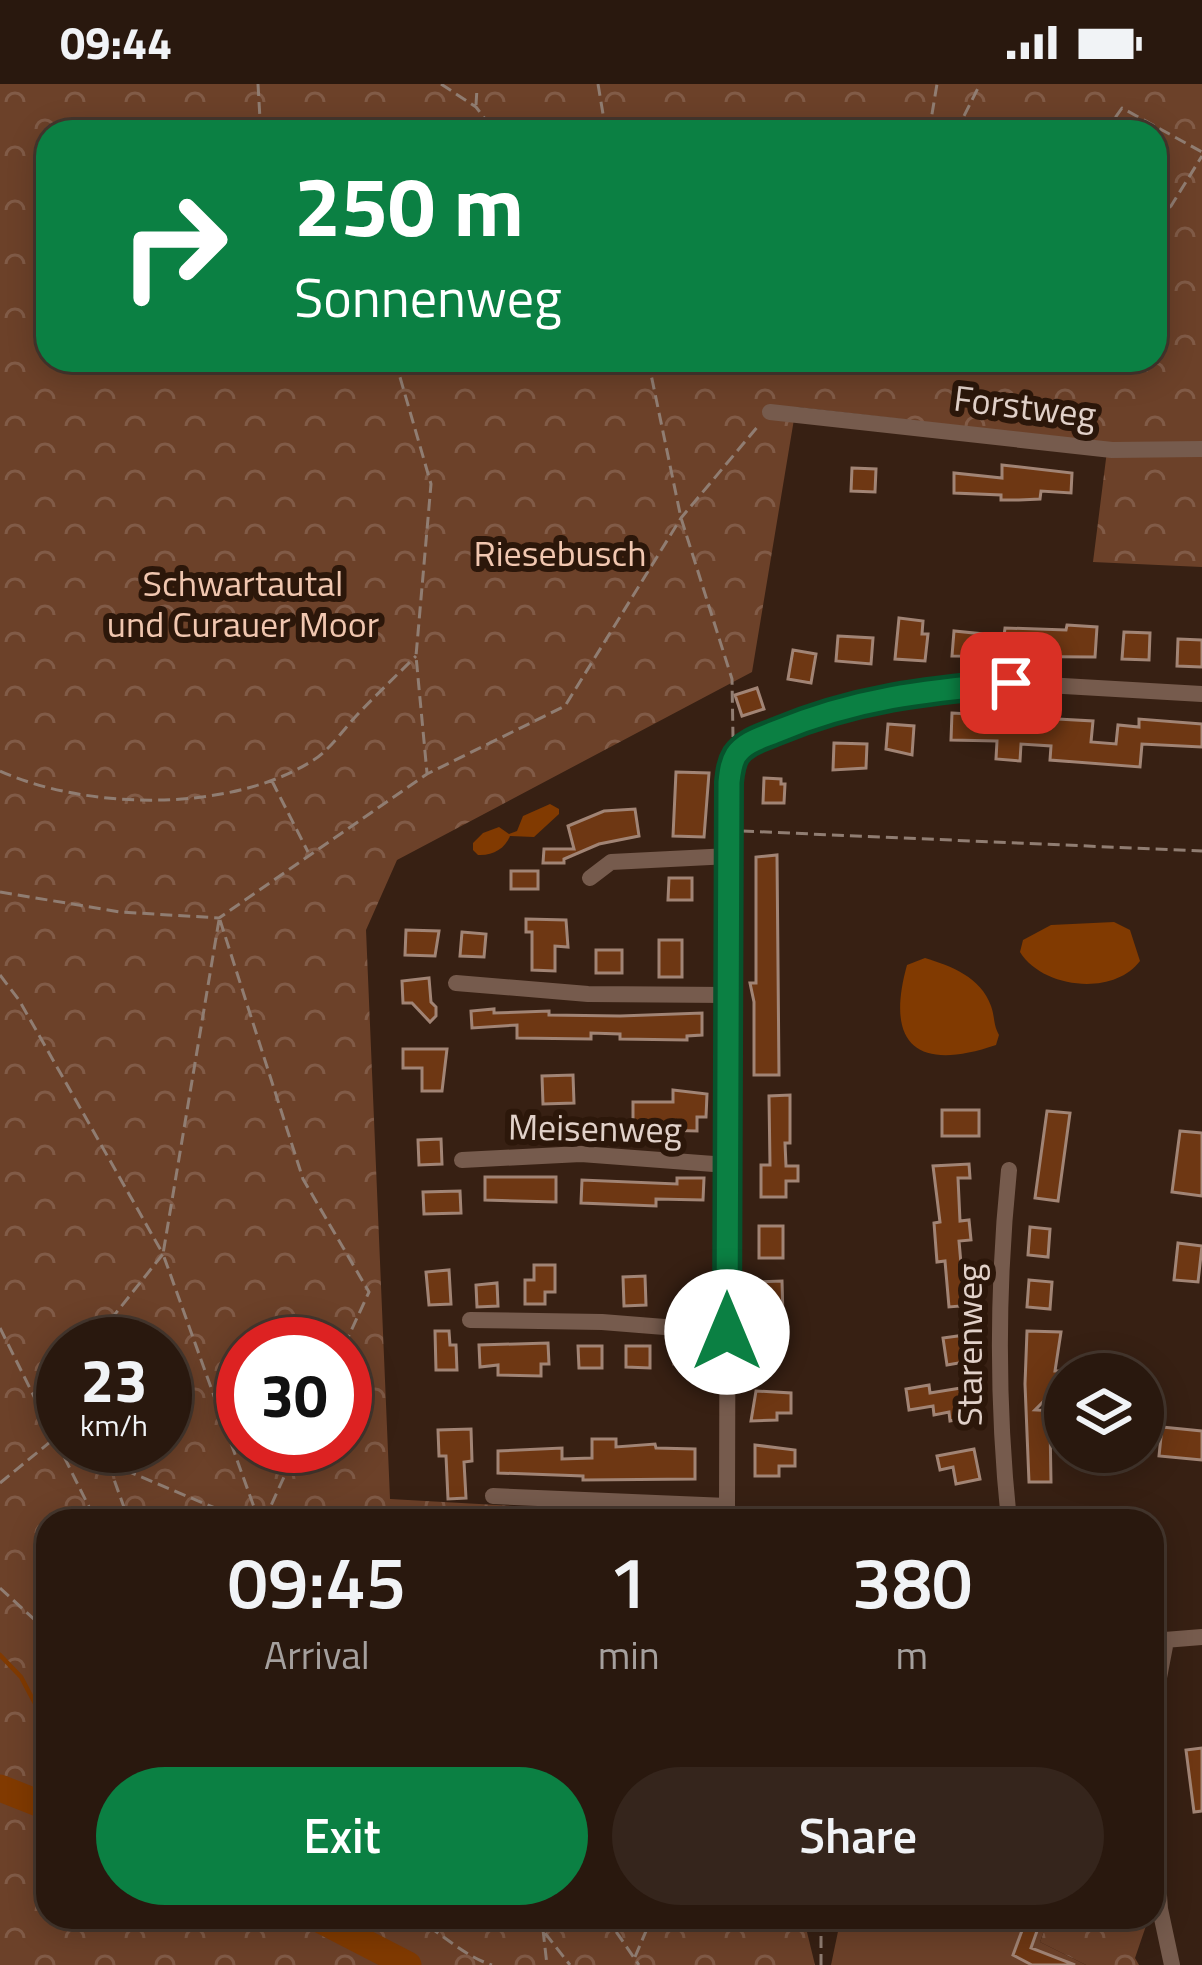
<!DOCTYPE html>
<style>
:root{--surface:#29180e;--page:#35251c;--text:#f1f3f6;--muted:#a5a09e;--line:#45372e;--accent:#0b8043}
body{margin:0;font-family:"Titillium Web",sans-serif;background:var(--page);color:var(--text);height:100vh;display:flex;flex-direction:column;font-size:45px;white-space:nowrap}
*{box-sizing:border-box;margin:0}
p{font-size:39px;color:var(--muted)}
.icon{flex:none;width:66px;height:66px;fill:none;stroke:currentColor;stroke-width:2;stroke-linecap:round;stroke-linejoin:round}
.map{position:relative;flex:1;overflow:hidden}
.drawer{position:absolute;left:36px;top:1425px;width:1128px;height:420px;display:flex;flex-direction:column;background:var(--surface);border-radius:36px;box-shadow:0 6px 30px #0003,0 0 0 3px var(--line)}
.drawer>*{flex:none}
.guide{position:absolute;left:36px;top:36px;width:1131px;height:252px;border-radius:36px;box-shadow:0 6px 30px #0003,0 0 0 3px var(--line);background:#0b8043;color:#fff;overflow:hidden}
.buttons{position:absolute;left:1044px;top:1269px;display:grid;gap:24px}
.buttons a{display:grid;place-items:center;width:120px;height:120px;border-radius:50%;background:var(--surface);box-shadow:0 6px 30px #0003,0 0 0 3px var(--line);font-size:60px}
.speed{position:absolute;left:36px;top:1233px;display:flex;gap:24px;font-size:60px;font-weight:700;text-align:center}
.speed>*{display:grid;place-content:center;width:156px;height:156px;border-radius:50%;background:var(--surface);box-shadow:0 6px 30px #0003,0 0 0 3px var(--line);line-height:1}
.speed small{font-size:30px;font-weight:400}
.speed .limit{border:18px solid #d22;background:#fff;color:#111}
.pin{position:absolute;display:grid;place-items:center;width:102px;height:102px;color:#fff;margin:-51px;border-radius:24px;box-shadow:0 6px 18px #0006}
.me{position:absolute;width:132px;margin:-66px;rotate:0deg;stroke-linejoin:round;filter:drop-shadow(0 0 9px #0008)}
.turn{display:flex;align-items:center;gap:42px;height:252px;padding:0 60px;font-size:54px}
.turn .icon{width:156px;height:156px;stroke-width:2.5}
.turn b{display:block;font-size:84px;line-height:102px}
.eta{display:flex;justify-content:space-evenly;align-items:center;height:204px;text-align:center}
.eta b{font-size:72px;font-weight:600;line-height:84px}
.cta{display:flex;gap:24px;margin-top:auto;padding:24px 60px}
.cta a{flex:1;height:138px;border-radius:72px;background:var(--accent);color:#fff;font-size:48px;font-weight:600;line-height:138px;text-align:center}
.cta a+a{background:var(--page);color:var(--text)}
.status{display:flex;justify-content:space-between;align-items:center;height:84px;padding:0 60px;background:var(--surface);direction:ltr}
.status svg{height:33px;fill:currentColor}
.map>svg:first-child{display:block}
.forest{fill:url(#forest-crowns);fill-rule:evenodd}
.pitch{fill:#6c4129}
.water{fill:#813a01}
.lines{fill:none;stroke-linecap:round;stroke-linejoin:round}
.stream{stroke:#813a01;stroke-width:4.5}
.river{stroke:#813a01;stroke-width:27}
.building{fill:#6e3713;stroke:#a18475;stroke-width:3}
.path{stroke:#907d72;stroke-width:3;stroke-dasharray:12 6;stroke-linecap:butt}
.minor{stroke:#765b4d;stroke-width:16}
.route-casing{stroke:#07532c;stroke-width:30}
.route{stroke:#0b8043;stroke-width:21}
.labels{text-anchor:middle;stroke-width:12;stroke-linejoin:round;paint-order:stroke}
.street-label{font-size:36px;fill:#e1d1c9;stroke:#2c170a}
.park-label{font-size:36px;fill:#f1c7b0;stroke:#2c170a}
</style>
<div class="status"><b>09:44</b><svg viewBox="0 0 49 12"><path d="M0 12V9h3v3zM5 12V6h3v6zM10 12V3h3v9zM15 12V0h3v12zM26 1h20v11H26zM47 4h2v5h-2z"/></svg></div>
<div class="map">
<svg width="1202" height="1881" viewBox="0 0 1202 1881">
<defs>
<pattern id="forest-crowns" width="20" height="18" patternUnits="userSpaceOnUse" patternTransform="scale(3)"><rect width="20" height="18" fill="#6c4129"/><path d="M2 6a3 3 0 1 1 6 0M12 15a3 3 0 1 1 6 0" fill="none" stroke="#815b47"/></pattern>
</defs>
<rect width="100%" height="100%" fill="#372013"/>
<!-- forest -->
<path class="forest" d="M0,0H1202V483L1093,478L1108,359L796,323L752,588L397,776L366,846L390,1415L707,1433L718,1437H48V1833H765L806,1844L815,1881H0ZM48,48H1155V276H48ZM63,1260H165V1362H63ZM243,1260H345V1362H243Z
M1049,1833H1149L1135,1874L1139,1881H1086L1040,1858Z"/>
<!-- pitch -->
<path class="pitch" d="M841,1833H1049L1040,1858L1086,1881H831Z"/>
<!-- water -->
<path class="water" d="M550,720L559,725V730L534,753L510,752C505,765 492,772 478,771L473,766V759L483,749L499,743L509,750L517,747L523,732Z
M1114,838L1130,846L1140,877C1113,913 1042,904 1020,868L1023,856L1051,841Z
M925,874C951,882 981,893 991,922C995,933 993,940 999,951L996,961C920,987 884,964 907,881Z"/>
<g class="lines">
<!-- stream -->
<path class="stream" d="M0,1571L21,1593L48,1644"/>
<!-- river -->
<path class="river" d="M0,1704L48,1723
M315,1833L408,1881"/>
</g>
<!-- building -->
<path class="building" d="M1002,381L1072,389L1071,409L1041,407L1040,415L1019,416H1001V411L954,409V389L1002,394Z
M852,384L876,385L875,408L851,407Z
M899,534L923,537L922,550H928L925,577L895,575Z
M1067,541L1097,543L1095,573L952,572L954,547L1004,552L1005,544L1066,546Z
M1124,548L1150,549L1149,576L1122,575Z
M838,552L873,554L871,580L836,577Z
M1178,555L1202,556V583L1177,582Z
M793,566L816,570L811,599L788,595Z
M757,604L764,625L742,632L735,611Z
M952,629L1093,637L1091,658L1116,660L1118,641L1139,643V635L1202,640V663L1142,660L1140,683L1050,676L1051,662L1021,660L1020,677L996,675L997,657L951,656Z
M888,640L914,642L912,671L886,665Z
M834,659L867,660L866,684L833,686Z
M676,688L709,689L704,753L673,752Z
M764,694L781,695V700H785L784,719H763Z
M635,725L639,752L599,760L564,775V779H543L544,765H574L568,742L604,727Z
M777,771L779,991H754V918L750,899H756V773Z
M511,787H538V805H511Z
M669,794H692V816H668Z
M526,835L566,836L568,863L555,862V887L532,886V848H526Z
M406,846L439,847L435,872L405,871Z
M462,848L486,850L484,873L460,872Z
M659,856H682V893H659Z
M596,866H622V889H596Z
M429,894L431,918L436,923V932L430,938L412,919H403L402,897Z
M494,925V929L549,927V931L620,932L702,929V951L687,952V956L620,955V950L591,949V955L517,954V941L472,944L471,927Z
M403,965H447L442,1007H422V984H403Z
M573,991L574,1019L543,1020L542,992Z
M673,1006L707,1010L706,1033H697V1047L657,1046V1050H633V1018H673Z
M790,1011V1059H785L786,1082H798V1097H786V1113H761V1081H770L769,1012Z
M942,1026H979V1052H942Z
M1047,1027L1070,1029L1058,1117L1035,1114Z
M1180,1047L1202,1049V1112L1172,1108Z
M441,1055L442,1080L419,1081L418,1056Z
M969,1080L970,1094H958L960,1137L969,1136L971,1156L959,1157L962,1191H971L973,1221L949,1223L945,1177L937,1178L934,1139L940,1138L933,1082Z
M485,1093H556V1118L485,1116Z
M677,1094H704L703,1116L656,1115V1122L581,1119L582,1096L677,1100Z
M460,1107L461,1129L424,1130L423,1108Z
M759,1142H783V1174H759Z
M1030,1143L1050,1145L1048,1173L1028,1171Z
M1178,1159L1202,1162L1198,1198L1174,1196Z
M534,1181H555V1208H545V1220H525V1196H534Z
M449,1186L451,1220L429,1221L426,1188Z
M645,1192L646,1221L624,1222L623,1193Z
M1029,1196L1052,1198L1050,1225L1027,1223Z
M782,1197L783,1233L774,1234L787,1257L778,1262L779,1280L757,1281L758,1198Z
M497,1199L498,1222L477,1223L476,1201Z
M435,1247H449L450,1261H456L457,1286H436Z
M1027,1247L1061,1248L1055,1287H1066L1064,1304H1057L1035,1326L1058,1327V1338H1050L1051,1398H1029L1025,1300Z
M965,1251L970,1277L947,1281L943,1254Z
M548,1259L549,1280H541V1292L498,1291V1281L480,1283L479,1261Z
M674,1261H700L699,1289H684V1280H674Z
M578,1262H602V1284H579Z
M626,1262H650V1284L626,1283Z
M929,1301L930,1309L967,1303L972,1333L950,1337L949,1328L934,1331L933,1322L909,1326L906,1305Z
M756,1307L791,1309V1329H777V1336L751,1337Z
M1162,1343L1202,1347V1376L1159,1372Z
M471,1345L472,1377L464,1378L466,1414L448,1415L446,1372H439L438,1346Z
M592,1355H616V1363L655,1360L656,1364L695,1365V1395L583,1396V1392L498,1389V1367L562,1364V1375L592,1374Z
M755,1361L795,1366V1382H779V1392H755Z
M974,1365L980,1395L956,1400L953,1383L940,1386L937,1372Z
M1202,1664V1727L1194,1728L1186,1666Z
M1027,1833H1042L1031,1864L1075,1881H1032L1013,1871Z"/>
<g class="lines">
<!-- path -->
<path class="path" d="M258,0L260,35L274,48
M441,0L476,23L495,48
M598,0L606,48
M476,21L477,4
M929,48L937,0
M956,48L980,0
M1105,48L1122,24L1202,68
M1155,134L1171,122L1202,72
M395,276L431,400L416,572L427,689
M648,276L681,434L732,595L733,653
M0,687C86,726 229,729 312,677C329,667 343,646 357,631C376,611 396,592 416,572
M272,697L308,768
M742,747L1202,767
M0,808L120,828L219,834L427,690L565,622L681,434L759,341
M219,836L163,1170L259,1437
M220,836L303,1095L369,1208L345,1260
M0,891L19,916L163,1170L104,1244L105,1260
M0,1244L96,1437
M88,1362L106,1366
M107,1362L108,1379L129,1437
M108,1379L246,1437
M0,1399L55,1354L63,1356
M264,1437L298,1362
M0,1504L48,1548
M413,1833C441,1848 463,1872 492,1881
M606,1833L639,1881
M534,1835L570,1881
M612,1839L623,1833
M543,1846L547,1881
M821,1852V1881
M635,1873L652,1833"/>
<!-- minor -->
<path class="minor" d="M770,328L1112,366L1202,365
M590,794L611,778L730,772
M456,899L588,910L727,911
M462,1076L581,1070L727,1081
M1009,1086C997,1202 997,1322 1009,1437
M470,1236L602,1238L727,1248
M493,1412L727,1422
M730,1437L727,1422L729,698L733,674L747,660L811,633L901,609L1011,599L1202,610
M1152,1557L1202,1553
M1152,1630L1166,1557
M1152,1718L1160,1825L1172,1881
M821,1838L822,1833"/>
</g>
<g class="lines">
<defs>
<path id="route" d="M727,1248L729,698C730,689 731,679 736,671C745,658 761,654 775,648C856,614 925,607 1011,599"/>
</defs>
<!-- route casing -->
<use href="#route" class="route-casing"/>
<!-- route -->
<use href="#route" class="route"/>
</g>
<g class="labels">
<!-- street labels -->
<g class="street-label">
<text transform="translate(1025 322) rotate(7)" y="13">Forstweg</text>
<text transform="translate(595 1044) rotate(1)" y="13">Meisenweg</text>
<text transform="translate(969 1261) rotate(-90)" y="13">Starenweg</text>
</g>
<!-- park labels -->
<g class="park-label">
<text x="560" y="482">Riesebusch</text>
<text x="243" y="512">Schwartautal<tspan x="243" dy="41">und Curauer Moor</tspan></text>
</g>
</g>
</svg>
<div class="buttons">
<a><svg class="icon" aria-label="layers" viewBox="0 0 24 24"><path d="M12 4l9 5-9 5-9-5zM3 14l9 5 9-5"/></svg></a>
</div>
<div class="speed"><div>23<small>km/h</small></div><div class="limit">30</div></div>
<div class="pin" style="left:1011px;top:599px;background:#d93025"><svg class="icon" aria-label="arrive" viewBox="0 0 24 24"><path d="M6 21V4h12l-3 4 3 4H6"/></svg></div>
<svg class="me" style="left:727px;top:1248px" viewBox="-20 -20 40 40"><circle r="19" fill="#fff"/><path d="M0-13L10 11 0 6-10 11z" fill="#0b8043"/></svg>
<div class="guide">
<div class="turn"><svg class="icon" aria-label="right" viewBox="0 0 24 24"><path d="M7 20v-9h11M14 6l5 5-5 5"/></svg><div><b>250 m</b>Sonnenweg</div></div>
</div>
<section class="drawer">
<div class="eta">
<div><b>09:45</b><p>Arrival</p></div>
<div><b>1</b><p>min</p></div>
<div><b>380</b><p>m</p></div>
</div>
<div class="cta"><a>Exit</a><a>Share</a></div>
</section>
</div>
